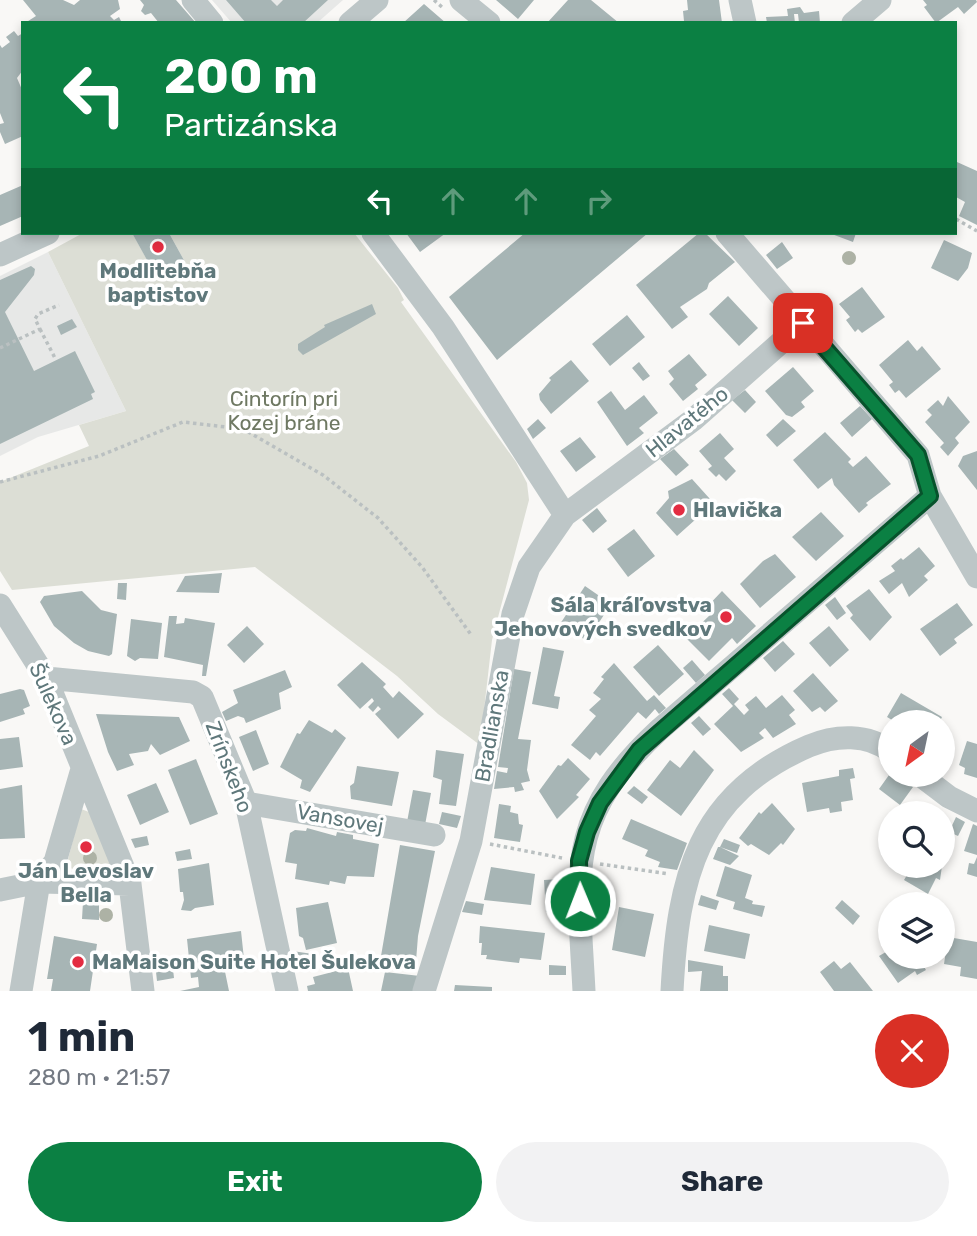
<!DOCTYPE html>
<meta charset="utf-8">
<style>
:root{--surface:#fff;--page:#f2f2f3;--text:#1f2937;--muted:#747a83;--accent:#0b8043}
body{margin:0;font-family:Rubik,sans-serif;background:var(--page);color:var(--text);height:100vh;display:flex;flex-direction:column;font-size:26px;white-space:nowrap}
*{box-sizing:border-box;margin:0}
p{font-size:23px;color:var(--muted)}
.icon{flex:none;width:38px;height:38px;fill:none;stroke:currentColor;stroke-width:2;stroke-linecap:round;stroke-linejoin:round}
.map{position:relative;height:991px;overflow:hidden}
.drawer{display:flex;flex-direction:column;background:var(--surface);flex:1}
.drawer>*{flex:none}
.hud{position:absolute;left:21px;top:21px;width:936px;height:214px;border-radius:0px;box-shadow:0 4px 10px #0003;background:#0b8043;color:#fff;overflow:hidden}
.needle{width:46px;rotate:213deg}
.tools{position:absolute;left:878px;top:710px;display:grid;gap:14px}
.tools a{display:grid;place-items:center;width:77px;height:77px;border-radius:50%;background:var(--surface);box-shadow:0 4px 10px #0003;font-size:35px}
.pin{position:absolute;display:grid;place-items:center;width:60px;height:60px;color:#fff;margin:-30px;border-radius:14px;box-shadow:0 4px 10px #0006}
.me{position:absolute;width:77px;margin:-38px;rotate:359deg;stroke-linejoin:round;filter:drop-shadow(0 0 5px #0008)}
.turn{display:flex;align-items:center;gap:24px;height:147px;padding:0 28px;font-size:32px}
.turn .icon{width:91px;height:91px;stroke-width:2.5}
.turn b{display:block;font-size:49px;line-height:60px}
.lanes{display:flex;align-items:center;height:66px;padding:0 28px;background:#0003;justify-content:center;gap:35px;direction:ltr}
.lanes .off{opacity:.35}
.round{display:grid;place-items:center;flex:none;width:74px;height:74px;border-radius:37px;background:var(--page)}
.head{display:flex;align-items:center;justify-content:space-between;height:119px;padding:0 28px}
h1{font-size:42px;font-weight:700;line-height:52px}
.action{display:flex;gap:14px;margin-top:auto;padding:14px 28px}
.action a{flex:1;height:80px;border-radius:42px;background:var(--accent);color:#fff;font-size:28px;font-weight:700;line-height:80px;text-align:center}
.action a+a{background:var(--page);color:var(--text)}
.map>svg:first-child{display:block}
.built{fill:#e7e8e7}
.green{fill:#dcded5}
.building{fill:#a7b5b5}
.lines{fill:none;stroke-linecap:round;stroke-linejoin:round}
.path{stroke:#bac0c1;stroke-width:3.5;stroke-dasharray:3.5 3.5;stroke-linecap:butt}
.minor{stroke:#bdc6c7;stroke-width:23}
.tree{fill:#adb2a5}
.route-casing{stroke:#07532c;stroke-width:18}
.route{stroke:#0b8043;stroke-width:12}
.poi-dot{fill:#e32c41;stroke:#fff;stroke-width:2.5}
.labels{text-anchor:middle;stroke-width:7;stroke-linejoin:round;paint-order:stroke}
.poi-label{font-size:21px;font-weight:bold;fill:#5f787b;stroke:#fff}
.park-label{font-size:21px;fill:#6f7963;stroke:#fff}
.street-label{font-size:21px;fill:#5f787b;stroke:#fff}
</style>
<div class="map">
<svg width="977" height="991" viewBox="0 0 977 991">
<rect width="100%" height="100%" fill="#f9f8f6"/>
<!-- built -->
<path class="built" d="M212,0H343L317,23H232Z
M48,252L126,411L38,437L0,456V276Z"/>
<!-- green -->
<path class="green" d="M83,233H132L157,277L163,274L173,279L179,276V265L185,262L169,233H354L398,288L404,300L401,302L516,462L527,483L529,500L492,640L480,745L438,714L397,676L255,567L12,590L0,571V482L89,446L79,425L126,411L48,252Z
M81,809L89,812L110,863L105,872H90L87,866H83L81,871L66,867Z"/>
<!-- building -->
<path class="building" d="M23,0H63L74,5L80,0H118L120,9L110,16L114,20L119,17L122,23H25L36,16Z
M140,0H176L196,23H159L151,13L145,15L141,11L144,5Z
M226,0H271L277,6L283,0H328L303,23H246Z
M496,0H534L518,19Z
M568,0H591L619,23H547Z
M687,0H719L722,23L684,21L683,11L688,10Z
M923,0H976L977,2L964,14L958,7L936,23L924,7L927,5Z
M424,4L446,23H403Z
M800,7L804,13L819,11L820,23H799L798,14H794L795,23H767L766,17L788,16L787,9Z
M14,31L18,36L23,33V70L17,78L23,92V136L5,144L0,132V124L4,123L0,113V45L2,48L10,42L6,37Z
M957,162L977,171V225L959,216L965,202L956,197Z
M23,185V216L0,226V195Z
M132,233H169L185,262L179,265V276L173,279L163,274L157,278Z
M406,233H446L420,252Z
M525,233H648L497,360L449,297Z
M699,233H705L735,262L709,283L707,289L680,307L688,317L672,329L636,285Z
M829,233H856L853,242Z
M944,240L972,253L968,268L958,281L931,268Z
M782,242L793,258L777,269L766,255Z
M31,266L35,269L34,275L5,312L34,371L75,351L95,392L91,394L93,399L0,444V280Z
M862,287L885,317L862,333L858,329L855,332L846,320L850,317L839,304Z
M728,296L758,328L739,346L709,314Z
M372,304L376,314L303,355L298,350V344L325,327L324,325Z
M627,315L645,337L610,366L592,344Z
M72,319L77,327L61,335L57,326Z
M908,340L917,351L922,346L941,369L906,398L899,390L895,393L889,385L893,382L879,365Z
M689,354L707,375L695,385L698,389L683,401L669,384L674,379L668,371Z
M571,360L589,381L551,414L540,400L539,394L551,380L549,378Z
M639,362L650,376L643,381L632,368Z
M793,367L814,391L801,402L805,407L792,417L786,415L765,391Z
M745,390L756,402L745,413L732,400Z
M611,391L625,410L644,395L658,413L639,428L644,433L627,446L597,402Z
M948,396L970,422L955,438L959,443L948,456L940,447L944,443L925,422L932,415L927,410L938,400L943,406Z
M860,406L872,419L852,437L840,423Z
M538,419L546,428L533,439L527,429Z
M783,419L796,431L777,447L766,435Z
M825,432L851,459L848,462L853,467L866,456L891,484L866,503L868,505L859,513L834,485L832,478L818,489L793,460Z
M720,433L734,449L724,458L736,471L726,481L719,474L716,477L708,469L712,466L699,451Z
M580,437L596,457L576,472L560,451Z
M674,449L689,465L676,476L660,459Z
M977,451V490L958,466L963,456Z
M692,479L710,499L692,514L696,519L677,536L656,513L669,498L668,491Z
M597,508L607,521L593,533L582,520Z
M821,512L844,536L816,561L792,537Z
M634,529L655,556L628,577L607,549Z
M919,547L935,566L924,576L928,580L909,597L902,583L889,594L879,581L895,571L891,566L901,558L903,560Z
M775,554L796,577L760,608L740,584L763,561Z
M222,573L219,593L176,592L185,576Z
M118,583H127L126,600L117,599Z
M585,586L611,604L587,641L560,624Z
M869,589L892,617L870,641L850,618L853,615L846,606Z
M82,591L101,610L117,614L112,654L109,656L88,651L74,643L54,626L40,602L44,596Z
M722,591L756,626L737,644L732,638L709,661L686,638L710,615L704,610Z
M835,597L846,613L837,620L825,605Z
M957,603L973,625L954,639L957,643L940,656L920,629Z
M169,616H177L176,624L184,623L185,618L215,623L206,676H202L203,665L164,657Z
M131,619L162,623L158,659L140,658L135,661L127,656Z
M247,626L264,644L244,663L227,645Z
M829,626L849,650L830,667L809,643Z
M783,641L795,654L775,672L763,658Z
M658,645L684,674L659,696L633,667Z
M543,647L564,651L554,696L560,697L558,709L532,704Z
M692,660L705,675L696,683L683,668Z
M362,662L386,684L383,687L393,698L399,691L424,714L398,739L375,714L381,709L378,706L373,712L368,707L374,701L372,698L360,709L337,685Z
M614,663L647,701L654,695L666,708L659,714L655,709L646,719L638,712L600,756L596,752L590,760L571,745L596,716L589,710L601,699L593,693L604,679L601,677Z
M514,669L531,672L518,739L531,740L527,770L530,781L521,783L524,790L515,792L514,787L494,789L497,771L507,773L508,768L498,767Z
M285,670L292,687L279,693L281,709L246,723L244,718L238,716L226,721L222,712L238,703L233,690Z
M813,673L838,701L825,712L820,707L812,712L793,691Z
M729,688L739,699L734,704L744,715L749,710L745,705L756,696L766,708L782,695L795,710L789,715L796,724L773,738L765,728L759,733L764,738L741,752L714,724L733,706L722,694Z
M20,689L24,690L30,706L23,709L25,714L0,722V694Z
M901,693L942,717L939,723H897L887,717Z
M96,714L179,717L190,741L160,755L151,744L148,751L129,754L134,765L117,771L108,752Z
M699,716L711,729L703,736L691,723Z
M309,720L332,733L335,729L346,738L310,792L300,788L302,780L280,767L297,733L300,734Z
M256,730L269,764L253,771L239,737Z
M19,737L23,767L0,770V739Z
M967,741L977,744V778L964,774L965,768L959,765Z
M436,750L464,754L456,806L439,804L442,780L433,777Z
M694,750L714,770L681,816L647,790L670,760L680,768Z
M568,758L590,779L576,795L579,797L557,819L539,791L558,765L561,766Z
M196,759L218,814L190,825L168,770Z
M357,766L399,772L392,806L351,799L350,786L354,783Z
M853,768L855,778L850,779L853,800L841,802L842,811L830,813L829,808L807,812L802,783L839,776V770Z
M889,775L899,782L902,777L913,787L900,805L879,789Z
M156,783L169,812L140,825L127,795Z
M22,785L25,838L0,839V789Z
M634,786L648,797L642,804L627,793Z
M413,790L431,793L425,825L407,822Z
M772,803L795,829L783,845L781,843L769,855L751,844L748,846L739,838L759,812L761,814Z
M499,804L511,806L510,812L518,814L519,824L523,825L520,842L494,838Z
M442,812L461,816L457,828L439,824Z
M956,817L965,822L958,836L949,832Z
M631,819L687,843L677,870L658,867L660,862L645,856L648,850L622,839Z
M973,824L977,826V855L964,851Z
M307,828L336,836L337,832L353,835V839L379,844L374,877L347,876L345,884L330,881L329,885L295,879L297,864L285,862L290,833L295,830L306,831Z
M147,836L149,845L135,848L131,839Z
M724,839L740,845L737,853L720,847Z
M400,845L435,851L418,936L416,961L381,956Z
M718,847H720L739,856L730,865L713,859Z
M190,849L192,859L177,861L175,852Z
M977,857V877L967,874L969,863L974,864Z
M209,863L214,905L195,908L191,911L181,910L184,900L183,892H180L178,869Z
M725,866L752,875L745,898L753,901L752,904L765,906L762,917L733,909L735,902L716,896Z
M920,866H942L940,880L936,878L928,894L904,880L910,870L917,873Z
M491,867L535,874L531,905L484,900Z
M561,879L563,912H546L544,880Z
M701,895L719,901L716,910L698,905Z
M842,900L860,916L853,925L835,908Z
M466,901L484,904L482,915L462,912Z
M83,902L99,903V920L82,919Z
M328,902L337,943L306,950L303,938L299,936L296,908Z
M619,907L654,914L645,957L612,950Z
M709,925L750,934L745,959L704,951Z
M480,926L545,933L541,960L520,958L519,963L486,959L487,955H481L482,943H479Z
M241,931L244,959L223,962L229,991H180L199,987L198,977L191,978L187,939Z
M54,936L97,944L90,991H51L53,979H47Z
M948,937L977,942V979L960,976L961,967L944,964Z
M891,949V957H918L926,970L917,975L915,971L898,983L879,956Z
M292,951L313,954L312,962L293,960Z
M688,960L723,966V976H728V991H700L702,971L688,972Z
M834,961L841,969L850,962L873,991H834L820,972Z
M549,965L566,966V975H549Z
M348,968L353,991H308L307,986L315,984L313,977Z
M173,969L174,978L157,981L156,972Z
M385,972L420,976L413,991H381Z
M455,985L492,987V991H454Z"/>
<g class="lines">
<!-- path -->
<path class="path" d="M434,0L443,8
M956,219L977,231
M40,329L56,360
M0,348L40,329L35,319L38,314L59,305
M0,482L99,456L183,422L243,429L323,475L378,518L422,567L472,636
M490,844L562,858
M600,864L669,874"/>
<!-- minor -->
<path class="minor" d="M193,0L212,23
M461,0L489,23
M740,0L745,23
M350,23L377,0
M853,23L880,0
M373,233L443,327L565,515
M727,233L918,455L930,496L977,577
M0,255L48,233
M0,605L46,678L130,884L143,991
M46,678L193,692L202,697L246,803L287,991
M920,775L949,797L977,811
M246,803L434,835
M0,890L39,882L130,884
M21,991L39,882L55,862L82,769
M424,991L471,841L513,614L529,567L565,515L693,420L803,323
M584,991C578,873 564,818 659,730L930,496
M672,991C678,878 697,794 809,746C835,735 868,733 891,752"/>
</g>
<!-- trees -->
<g class="tree">
<circle cx="849" cy="258" r="7"/>
<circle cx="90" cy="858" r="7"/>
<circle cx="106" cy="915" r="7"/>
</g>
<g class="lines">
<defs>
<path id="route" d="M580,901L579,861L587,832L600,803L639,750L930,496L918,455L803,323"/>
</defs>
<!-- route casing -->
<use href="#route" class="route-casing"/>
<!-- route -->
<use href="#route" class="route"/>
</g>
<!-- markers -->
<g class="poi-dot">
<circle cx="158" cy="247" r="7"/>
<circle cx="679" cy="510" r="7"/>
<circle cx="726" cy="617" r="7"/>
<circle cx="86" cy="847" r="7"/>
<circle cx="78" cy="962" r="7"/>
</g>
<g class="labels">
<!-- poi labels -->
<g class="poi-label">
<text x="158" y="278">Modlitebňa<tspan x="158" dy="24">baptistov</tspan></text>
<text x="693" y="517" text-anchor="start">Hlavička</text>
<text x="712" y="612" text-anchor="end">Sála kráľovstva<tspan x="712" dy="24">Jehovových svedkov</tspan></text>
<text x="86" y="878">Ján Levoslav<tspan x="86" dy="24">Bella</tspan></text>
<text x="92" y="969" text-anchor="start">MaMaison Suite Hotel Šulekova</text>
</g>
<!-- park labels -->
<g class="park-label">
<text x="284" y="406">Cintorín pri<tspan x="284" dy="24">Kozej bráne</tspan></text>
</g>
<!-- street labels -->
<g class="street-label">
<text transform="translate(687 422) rotate(-39)" y="7">Hlavatého</text>
<text transform="translate(53 704) rotate(66)" y="7">Šulekova</text>
<text transform="translate(492 726) rotate(-80)" y="7">Bradlianska</text>
<text transform="translate(229 767) rotate(69)" y="7">Zrínskeho</text>
<text transform="translate(340 819) rotate(10)" y="7">Vansovej</text>
</g>
</g>
</svg>
<div class="tools">
<a><svg class="needle" viewBox="-14 -14 28 28"><path d="M0-13l5 13h-10z" fill="#e53935"/><path d="M0 13l5-13h-10z" fill="#747a83"/></svg></a>
<a><svg class="icon" aria-label="search" viewBox="0 0 24 24"><circle cx="10" cy="10" r="6"/><path d="M15 15l6 6"/></svg></a>
<a><svg class="icon" aria-label="layers" viewBox="0 0 24 24"><path d="M12 4l9 5-9 5-9-5zM3 14l9 5 9-5"/></svg></a>
</div>
<div class="pin" style="left:803px;top:323px;background:#d93025"><svg class="icon" aria-label="arrive" viewBox="0 0 24 24"><path d="M6 21V4h12l-3 4 3 4H6"/></svg></div>
<svg class="me" style="left:580px;top:901px" viewBox="-20 -20 40 40"><circle r="17" fill="#0b8043" stroke="#fff" stroke-width="3"/><path d="M0-11L8 9 0 5-8 9z" fill="#fff"/></svg>
<div class="hud">
<div class="turn"><svg class="icon" aria-label="left" viewBox="0 0 24 24"><path d="M17 20v-9H6M10 6l-5 5 5 5"/></svg><div><b>200 m</b>Partizánska</div></div>
<div class="lanes"><svg class="icon" aria-label="left" viewBox="0 0 24 24"><path d="M17 20v-9H6M10 6l-5 5 5 5"/></svg><svg class="icon off" aria-label="ahead" viewBox="0 0 24 24"><path d="M12 20V5M6 11l6-6 6 6"/></svg><svg class="icon off" aria-label="ahead" viewBox="0 0 24 24"><path d="M12 20V5M6 11l6-6 6 6"/></svg><svg class="icon off" aria-label="right" viewBox="0 0 24 24"><path d="M7 20v-9h11M14 6l5 5-5 5"/></svg></div>
</div>
</div>
<section class="drawer">
<div class="head"><div><h1>1 min</h1><p>280 m · 21:57</p></div><a class="round" style="background:#d93025;color:#fff"><svg class="icon" aria-label="close" viewBox="0 0 24 24"><path d="M6 6l12 12M18 6L6 18"/></svg></a></div>
<div class="action"><a>Exit</a><a>Share</a></div>
</section>
